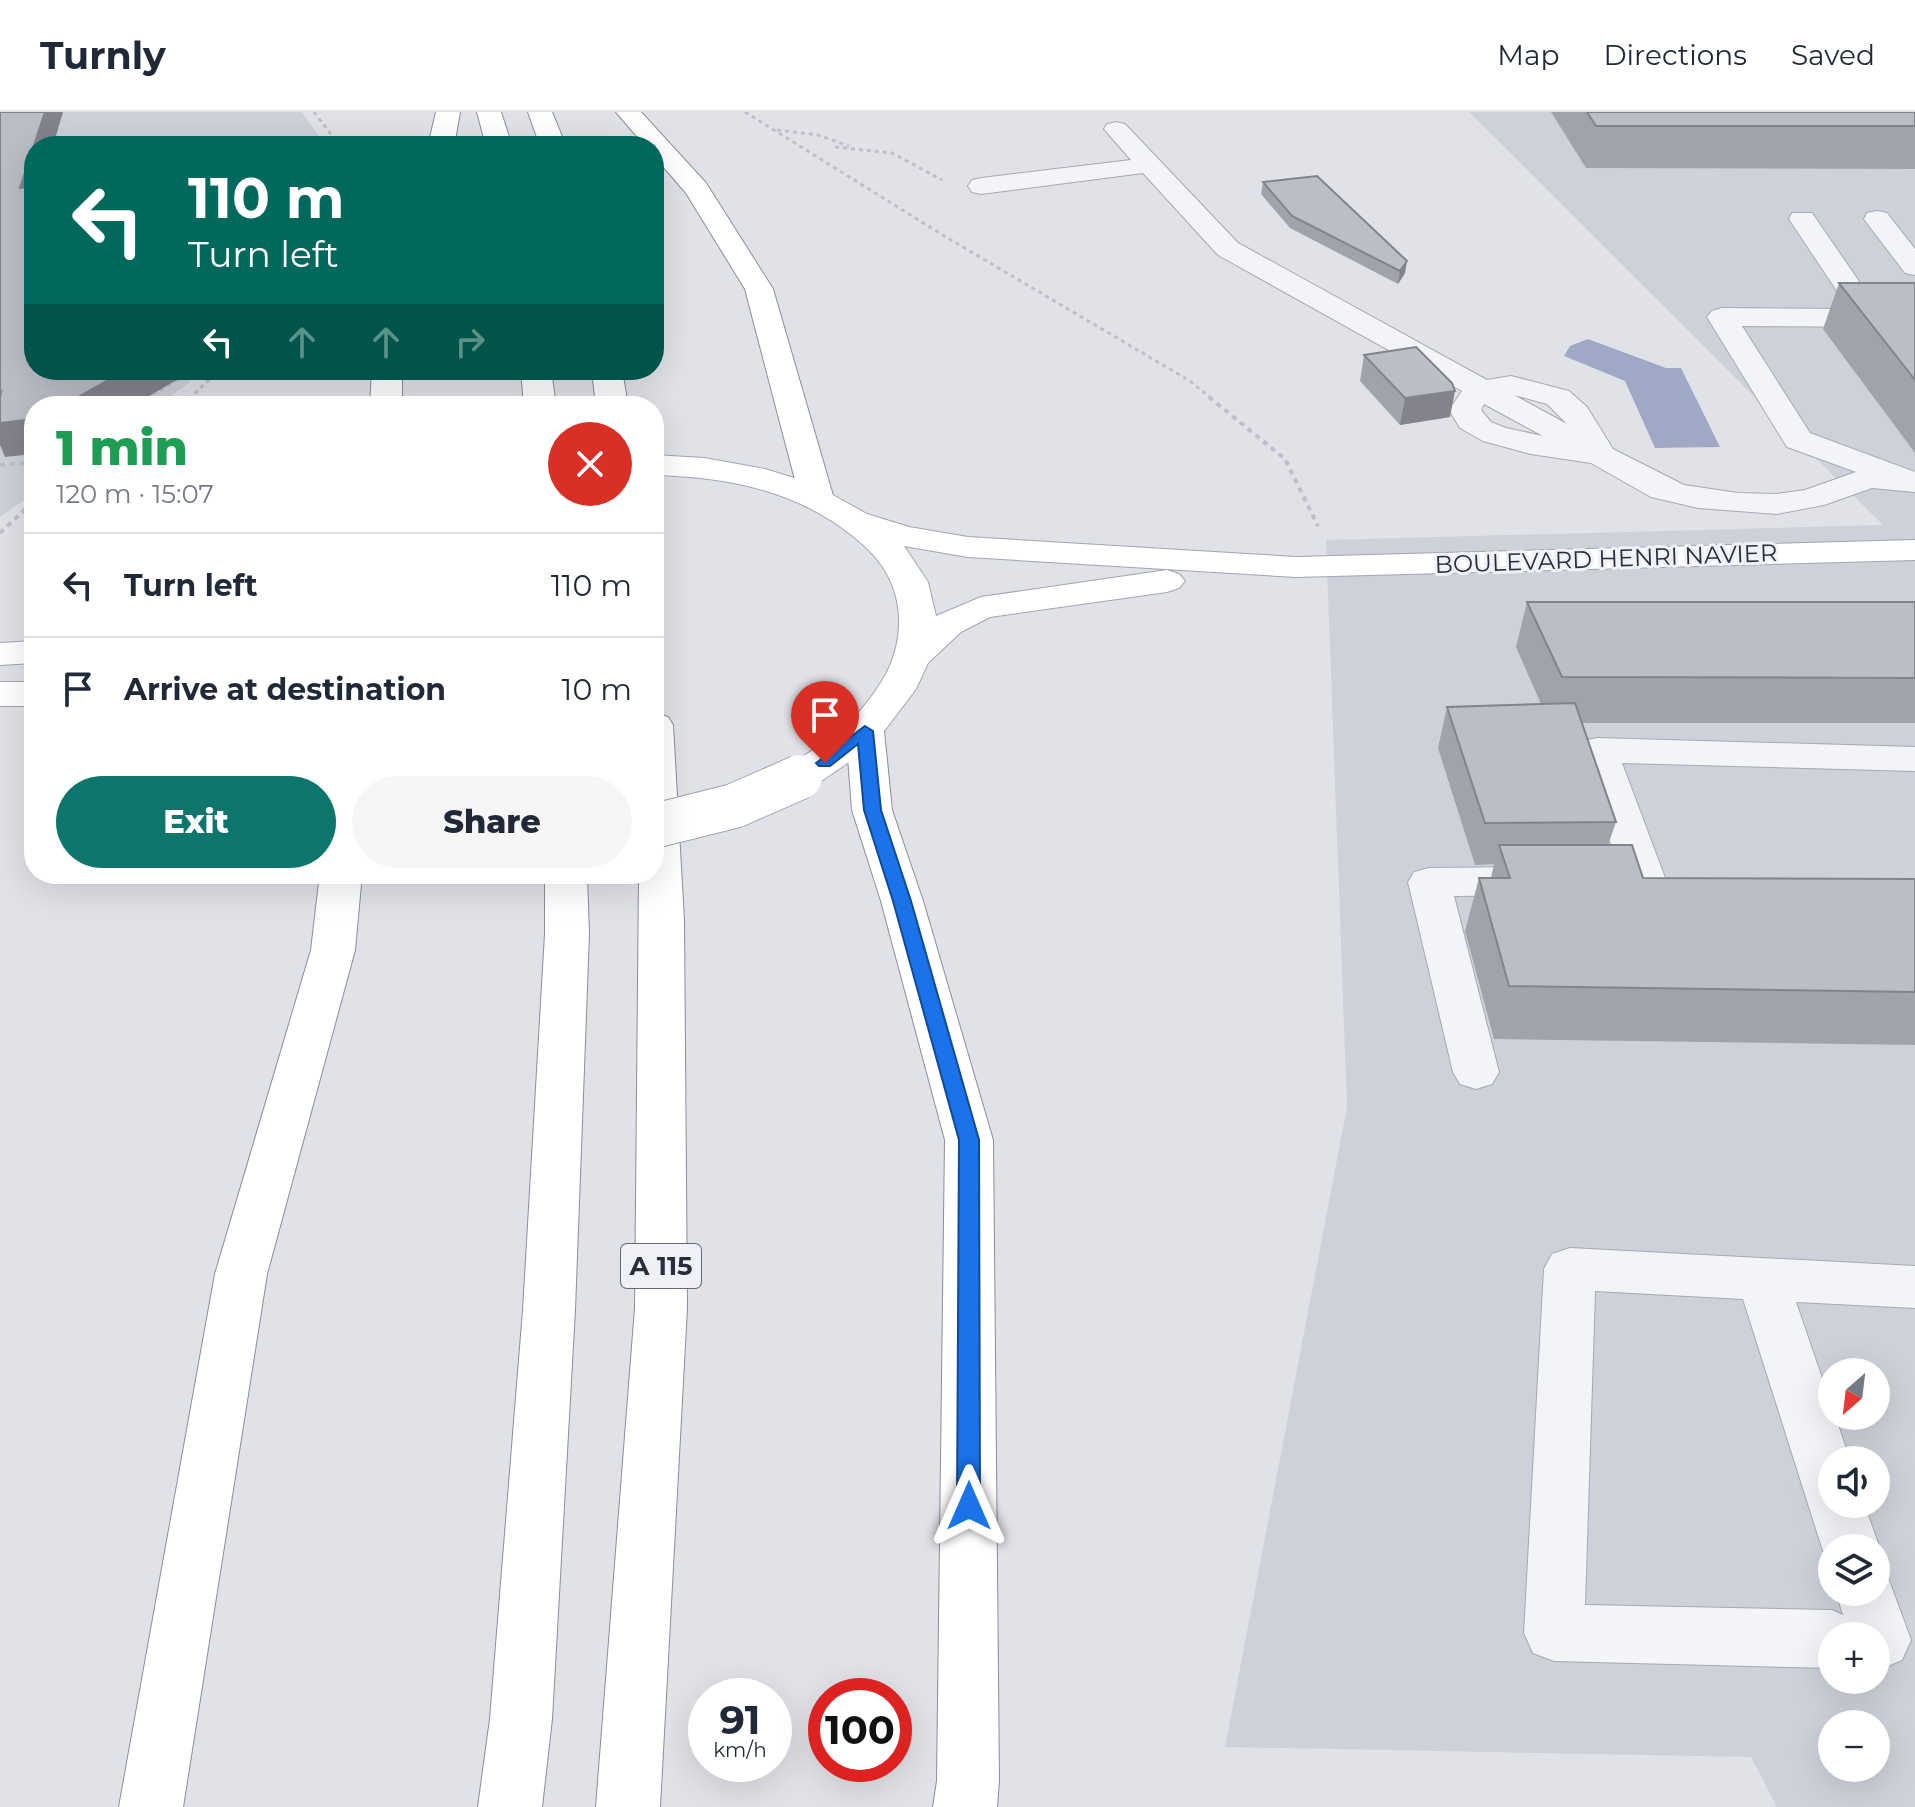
<!DOCTYPE html>
<meta charset="utf-8">
<style>
:root{--surface:#fff;--page:#f6f6f7;--text:#1f2937;--muted:#747a83;--line:#e0e1e3;--accent:#0f766e}
body{margin:0;font-family:Montserrat,sans-serif;background:var(--page);color:var(--text);height:100vh;display:flex;flex-direction:column;font-size:30px;white-space:nowrap}
*{box-sizing:border-box;margin:0}
p{font-size:26px;color:var(--muted)}
.icon{flex:none;width:44px;height:44px;fill:none;stroke:currentColor;stroke-width:2;stroke-linecap:round;stroke-linejoin:round}
.map{position:relative;flex:1;overflow:hidden}
.drawer{position:absolute;left:24px;top:284px;width:640px;height:488px;display:flex;flex-direction:column;background:var(--surface);border-radius:32px;box-shadow:0 8px 32px #0002}
.drawer>*{flex:none}
.hud{position:absolute;left:24px;top:24px;width:640px;height:244px;border-radius:32px;box-shadow:0 8px 32px #0002;background:#00695c;color:#fff;overflow:hidden}
.needle{width:52px;rotate:208deg}
.fabs{position:absolute;left:1818px;top:1246px;display:grid;gap:16px}
.fabs a{display:grid;place-items:center;width:72px;height:72px;border-radius:50%;background:var(--surface);box-shadow:0 8px 32px #0002;font-size:40px}
.speed{position:absolute;left:688px;top:1566px;display:flex;gap:16px;font-size:40px;font-weight:700;text-align:center}
.speed>*{display:grid;place-content:center;width:104px;height:104px;border-radius:50%;background:var(--surface);box-shadow:0 8px 32px #0002;line-height:1}
.speed small{font-size:20px;font-weight:400}
.speed .limit{border:12px solid #d22;background:#fff;color:#111}
.pin{position:absolute;display:grid;place-items:center;width:68px;height:68px;color:#fff;margin:-82px -34px;border-radius:50% 50% 50% 0;rotate:-45deg;box-shadow:0 0 8px #0007}
.pin .icon{rotate:45deg}
.me{position:absolute;width:88px;margin:-44px;rotate:0deg;stroke-linejoin:round;filter:drop-shadow(0 0 6px #0008)}
.turn{display:flex;align-items:center;gap:28px;height:168px;padding:0 32px;font-size:36px}
.turn .icon{width:104px;height:104px;stroke-width:2.5}
.turn b{display:block;font-size:56px;line-height:68px}
.lanes{display:flex;align-items:center;height:76px;padding:0 32px;background:#0003;justify-content:center;gap:40px;direction:ltr}
.lanes .off{opacity:.35}
.round{display:grid;place-items:center;flex:none;width:84px;height:84px;border-radius:42px;background:var(--page)}
.summary{display:flex;align-items:center;justify-content:space-between;height:136px;padding:0 32px}
h1{font-size:48px;font-weight:800;line-height:60px;color:#1e9e55}
.button{display:flex;gap:16px;margin-top:auto;padding:16px 32px}
.button a{flex:1;height:92px;border-radius:48px;background:var(--accent);color:#fff;font-size:32px;font-weight:800;line-height:92px;text-align:center}
.button a+a{background:var(--page);color:var(--text)}
ul{padding:0;list-style:none}
li{display:flex;align-items:center;gap:24px;height:104px;padding:0 32px;border-top:2px solid var(--line)}
li div{flex:1}
li b{display:block;font-size:30px}
li em{font-style:normal}
header{display:flex;align-items:center;gap:48px;box-sizing:border-box;height:112px;padding:0 40px;background:var(--surface);border-bottom:2px solid var(--line)}
header strong{font-size:38px}
nav{display:flex;gap:44px;margin-inline-start:auto;font-size:28px}
.map>svg:first-child{display:block}
.built{fill:#cfd1da;fill-rule:evenodd}
.water{fill:#9fa9c5}
.lines{fill:none;stroke-linecap:round;stroke-linejoin:round}
.minor-casing{stroke:#a7a8b2;stroke-width:2}
.major-casing{stroke:#a1a4b3;stroke-width:2}
.highway-casing{stroke:#8a8d9d;stroke-width:2}
.path-far1{stroke:#bfc0c7;stroke-width:3;stroke-dasharray:4 4;stroke-linecap:butt}
.path{stroke:#bfc0c7;stroke-width:4;stroke-dasharray:5 5;stroke-linecap:butt}
.minor{fill:#f3f4f7;fill-rule:evenodd}
.major{fill:#fff;fill-rule:evenodd}
.highway{fill:#fff;fill-rule:evenodd}
.major-bridge-casing{stroke:#a1a4b3;stroke-width:46;stroke-linecap:butt}
.major-bridge{stroke:#fff;stroke-width:44}
.wall{fill:#a1a3ab}
.shaded-wall{fill:#83848b}
.building{fill:#bbbdc7;stroke:#83848b;stroke-width:2}
.route{fill:#1a73e8;stroke:#114b97;stroke-width:2}
.labels{text-anchor:middle;stroke-width:6;stroke-linejoin:round;paint-order:stroke}
.far-street-label{font-size:24px;fill:#2b2d3e;stroke:#f0f1f6}
.shield{fill:#f0f1f6;stroke:#666875;stroke-width:2}
.shield-label{font-size:26px;font-weight:bold;fill:#2b2d3e}
</style>
<header>
<strong>Turnly</strong>
<nav><a>Map</a><a>Directions</a><a>Saved</a></nav>
</header>
<div class="map">
<svg width="1915" height="1695" viewBox="0 0 1915 1695">
<rect width="100%" height="100%" fill="#e1e2e8"/>
<!-- built -->
<path class="built" d="M0,0H301L327,34H34V258H199L189,271L157,294H34V381L0,405Z
M1469,0H1915V1695H1777L1751,1645L1225,1635L1347,995L1326,428L1883,413ZM1832,1260H1876V1304H1832ZM1832,1348H1876V1392H1832ZM1832,1436H1876V1480H1832ZM1832,1524H1876V1568H1832ZM1832,1612H1876V1656H1832Z"/>
<!-- water -->
<path class="water" d="M1588,227L1666,256H1681L1720,335L1655,336L1625,269L1564,244L1570,234Z"/>
<g class="lines">
<defs>
<path id="minor" d="M1116,10L1125,12L1238,131L1487,268L1511,264L1569,279L1587,295L1613,337L1684,373L1738,381L1777,382L1805,378L1856,360L1787,335L1707,205L1712,199L1722,196L1849,197L1789,107L1792,101H1812L1878,197H1915V215L1742,214L1810,321L1915,360V380L1872,376L1824,393L1777,402L1698,396L1651,385L1591,351L1531,342L1483,329L1460,316L1449,298L1462,279L1218,143L1143,61L981,82L972,80L968,74L972,68L981,66L1131,48L1104,17L1107,12ZM1514,283L1547,292L1567,312ZM1484,292L1543,324L1506,316L1491,310L1481,298Z
M1877,99L1887,101L1915,137V163L1905,161L1864,107L1867,101Z
M1597,626L1915,635V659L1622,651L1667,771L1661,781L1646,785L1631,781L1625,771L1577,638L1583,629Z
M1539,755L1554,759L1560,769L1554,779L1539,783L1454,784L1499,960L1492,972L1476,977L1460,972L1453,960L1408,770L1414,760L1429,756Z
M1570,1136L1915,1154V1196L1796,1190L1850,1348H1832V1392H1864L1880,1436L1876,1444V1436H1832V1455L1822,1436L1743,1187L1595,1179L1585,1493L1832,1498L1843,1503L1836,1480H1876V1457L1886,1460L1911,1528L1902,1548L1881,1557L1876,1555V1524H1832V1556L1554,1549L1533,1541L1524,1521L1544,1157L1552,1142Z"/>
<path id="major" d="M654,343L704,346L765,357L813,372L867,402L909,415L968,425L1296,445L1915,428V448L1296,465L968,445L904,434L928,470L936,504L981,485L1167,458L1179,462L1185,469L1179,476L1167,480L990,505L961,520L928,551L916,577L885,618L852,648L814,674L800,678L786,674L780,665C790,649 808,642 823,632C844,617 864,597 878,575C896,550 903,518 897,489C891,461 876,443 854,425C796,378 727,365 654,363Z
M34,529V551L0,553V531Z
M0,570H34V594H0Z"/>
<path id="highway" d="M436,0H460L454,34H428Z
M477,0H501L512,34H486Z
M528,0H552L566,34H540Z
M616,0H641L706,71L773,177L834,387L829,394L817,397L805,394L800,387L745,177L686,81L654,44V34H645Z
M372,258H402V294H370Z
M521,258H551L556,294H524Z
M592,258H622L628,294H596Z
M654,601L668,605L673,613L684,808L687,1196L660,1695H596L635,1196L639,762H654Z
M865,607L879,610L884,619L892,698L923,789L993,1028L999,1669L997,1695H933L937,1669L945,1028L881,789L852,698L846,619L851,610Z
M320,762H362L355,838L267,1162L183,1695H119L215,1162L311,838Z
M545,762H587L589,822L575,1198L552,1607L542,1695H478L490,1607L523,1198L545,822Z"/>
</defs>
<!-- minor casing -->
<use href="#minor" class="minor-casing"/>
<!-- major casing -->
<use href="#major" class="major-casing"/>
<!-- highway casing -->
<use href="#highway" class="highway-casing"/>
<!-- path-far1 -->
<path class="path-far1" d="M314,0L336,29V34
M745,0L941,122L1190,269L1212,287
M777,18L818,23L849,34
M835,35L892,41L942,68
M147,287L193,258
M189,287L219,258"/>
<!-- path -->
<path class="path" d="M1209,285L1285,347L1318,414
M136,294L150,285
M178,294L192,285
M0,353L34,350
M0,421L34,389"/>
<!-- minor -->
<use href="#minor" class="minor"/>
<!-- major -->
<use href="#major" class="major"/>
<!-- highway -->
<use href="#highway" class="highway"/>
<defs>
<path id="major-bridge" d="M654,714L734,694L800,665"/>
</defs>
<!-- major-bridge casing -->
<use href="#major-bridge" class="major-bridge-casing"/>
<!-- major-bridge -->
<use href="#major-bridge" class="major-bridge"/>
</g>
<!-- wall -->
<path class="wall" d="M1551,0H1915V57L1586,56Z
M1263,70L1405,161L1398,172L1290,116L1261,82Z
M1839,171H1915V341L1823,217Z
M1364,243L1450,305L1400,313L1360,269Z
M1527,490H1915V611H1582L1616,710L1608,733L1643,766L1915,767V933L1494,927L1465,819L1479,766H1491L1494,752L1475,753L1438,636L1447,595L1541,592L1516,535Z"/>
<!-- shaded-wall -->
<path class="shaded-wall" d="M45,0H63L53,34H34V97L20,76Z
M1407,149L1405,161L1398,172L1400,159Z
M126,258H187V262L132,294H62Z
M1455,279L1450,305L1400,313L1405,286Z
M0,281L34,307V342L5,345L0,333Z"/>
<!-- building -->
<path class="building" d="M0,0H45L20,76L34,75V258H126L62,294H34V307L0,311V285L1,280L0,281Z
M1587,0H1915V14H1596Z
M1317,64L1407,149L1400,159L1292,104L1263,70Z
M1839,171H1915V268Z
M1416,235L1452,271L1455,279L1405,286L1364,243Z
M1527,490H1915V566L1562,565Z
M1575,591L1616,710L1485,711L1447,595Z
M1499,733H1632L1643,766L1915,767V880L1509,874L1479,766H1510Z"/>
<!-- route -->
<path class="route" d="M865,614L873,619L881,698L911,789L979,1028L980,1394L977,1402L969,1405L960,1402L957,1394L959,1028L893,789L864,698L858,632L830,654H819L816,651Z"/>
<g class="labels">
<!-- far-street labels -->
<g class="far-street-label">
<text transform="translate(1606 447) rotate(-2)" y="8">BOULEVARD HENRI NAVIER</text>
</g>
<!-- shield labels -->
<rect class="shield" x="621" y="1132" width="80" height="44" rx="6"/>
<g class="shield-label">
<text x="661" y="1163">A 115</text>
</g>
</g>
</svg>
<div class="fabs">
<a><svg class="needle" viewBox="-14 -14 28 28"><path d="M0-13l5 13h-10z" fill="#e53935"/><path d="M0 13l5-13h-10z" fill="#747a83"/></svg></a>
<a><svg class="icon" aria-label="sound" viewBox="0 0 24 24"><path d="M4 9h4l5-4v14l-5-4H4zM17 9q2 3 0 6"/></svg></a>
<a><svg class="icon" aria-label="layers" viewBox="0 0 24 24"><path d="M12 4l9 5-9 5-9-5zM3 14l9 5 9-5"/></svg></a>
<a>+</a>
<a>−</a>
</div>
<div class="speed"><div>91<small>km/h</small></div><div class="limit">100</div></div>
<div class="pin" style="left:825px;top:651px;background:#d93025"><svg class="icon" aria-label="arrive" viewBox="0 0 24 24"><path d="M6 21V4h12l-3 4 3 4H6"/></svg></div>
<svg class="me" style="left:969px;top:1394px" viewBox="-20 -20 40 40"><path d="M0-17L14 15 0 8-14 15z" fill="#1a73e8" stroke="#fff" stroke-width="4"/></svg>
<div class="hud">
<div class="turn"><svg class="icon" aria-label="left" viewBox="0 0 24 24"><path d="M17 20v-9H6M10 6l-5 5 5 5"/></svg><div><b>110 m</b>Turn left</div></div>
<div class="lanes"><svg class="icon" aria-label="left" viewBox="0 0 24 24"><path d="M17 20v-9H6M10 6l-5 5 5 5"/></svg><svg class="icon off" aria-label="ahead" viewBox="0 0 24 24"><path d="M12 20V5M6 11l6-6 6 6"/></svg><svg class="icon off" aria-label="ahead" viewBox="0 0 24 24"><path d="M12 20V5M6 11l6-6 6 6"/></svg><svg class="icon off" aria-label="right" viewBox="0 0 24 24"><path d="M7 20v-9h11M14 6l5 5-5 5"/></svg></div>
</div>
<section class="drawer">
<div class="summary"><div><h1>1 min</h1><p>120 m · 15:07</p></div><a class="round" style="background:#d93025;color:#fff"><svg class="icon" aria-label="close" viewBox="0 0 24 24"><path d="M6 6l12 12M18 6L6 18"/></svg></a></div>
<ul>
<li><svg class="icon" aria-label="left" viewBox="0 0 24 24"><path d="M17 20v-9H6M10 6l-5 5 5 5"/></svg><div><b>Turn left</b></div><em>110 m</em></li>
<li><svg class="icon" aria-label="arrive" viewBox="0 0 24 24"><path d="M6 21V4h12l-3 4 3 4H6"/></svg><div><b>Arrive at destination</b></div><em>10 m</em></li>
</ul>
<div class="button"><a>Exit</a><a>Share</a></div>
</section>
</div>
